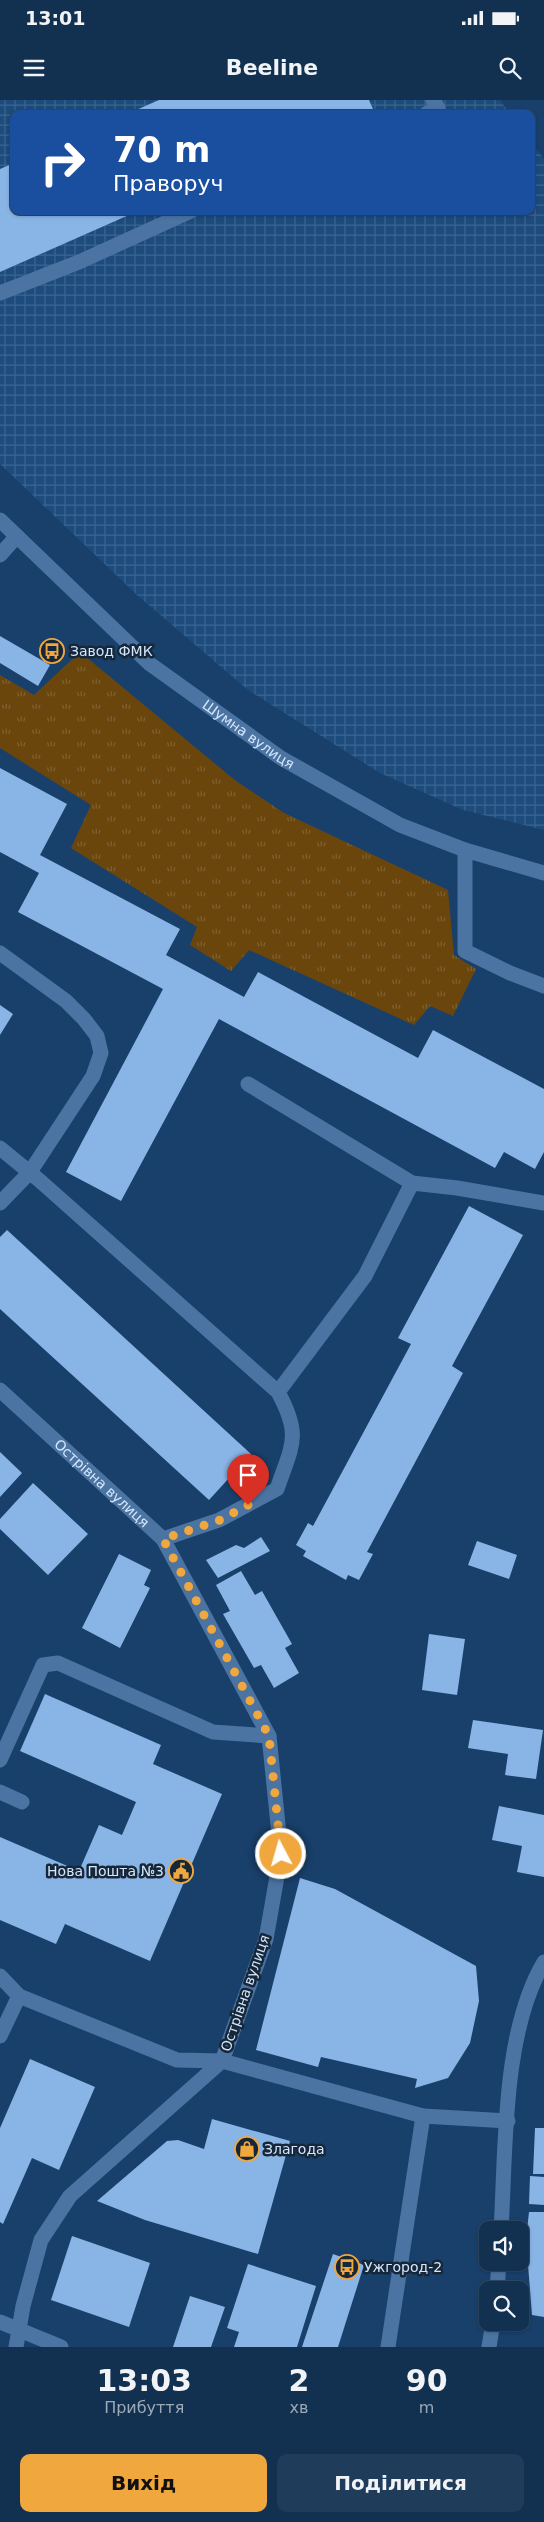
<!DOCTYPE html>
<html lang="uk">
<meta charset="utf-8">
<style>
:root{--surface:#123050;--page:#1f3c5a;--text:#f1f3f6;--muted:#9ca9b7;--line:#314b67;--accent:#efa73e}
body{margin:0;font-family:"DejaVu Sans",sans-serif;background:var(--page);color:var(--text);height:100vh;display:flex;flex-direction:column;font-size:19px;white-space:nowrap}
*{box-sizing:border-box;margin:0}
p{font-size:16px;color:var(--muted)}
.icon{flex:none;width:28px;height:28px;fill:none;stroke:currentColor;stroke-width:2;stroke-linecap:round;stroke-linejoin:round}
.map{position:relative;height:2247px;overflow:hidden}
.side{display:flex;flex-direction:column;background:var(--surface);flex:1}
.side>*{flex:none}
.guide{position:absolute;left:10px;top:10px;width:525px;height:105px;border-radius:10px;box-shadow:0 1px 4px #0004,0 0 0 1px var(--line);background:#1a4fa0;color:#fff;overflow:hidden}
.controls{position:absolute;left:479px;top:2121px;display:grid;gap:10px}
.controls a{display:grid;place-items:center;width:50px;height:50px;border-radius:10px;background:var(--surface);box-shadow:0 1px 4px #0004,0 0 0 1px var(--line);font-size:25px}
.pin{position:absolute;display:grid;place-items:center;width:42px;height:42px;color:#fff;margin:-51px -21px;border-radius:50% 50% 50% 0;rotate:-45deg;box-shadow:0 0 5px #0007}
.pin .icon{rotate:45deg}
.me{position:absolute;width:55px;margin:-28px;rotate:354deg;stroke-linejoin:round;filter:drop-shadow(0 0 4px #0008)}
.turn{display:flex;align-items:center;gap:18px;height:105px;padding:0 20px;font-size:22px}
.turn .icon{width:65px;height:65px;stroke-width:2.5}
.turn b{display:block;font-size:35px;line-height:42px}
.eta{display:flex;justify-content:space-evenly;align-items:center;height:85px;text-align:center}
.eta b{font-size:30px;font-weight:600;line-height:35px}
.primary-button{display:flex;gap:10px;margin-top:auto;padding:10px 20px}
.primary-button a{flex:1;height:58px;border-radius:10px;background:var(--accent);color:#111;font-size:20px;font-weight:600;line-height:58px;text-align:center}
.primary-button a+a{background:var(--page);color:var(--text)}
.status{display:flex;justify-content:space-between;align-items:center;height:35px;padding:0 25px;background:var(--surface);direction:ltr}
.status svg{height:14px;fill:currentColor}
header{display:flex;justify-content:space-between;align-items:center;height:65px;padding:0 20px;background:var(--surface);font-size:22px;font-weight:600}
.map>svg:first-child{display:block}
.industrial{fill:url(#industrial-grid)}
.grass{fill:url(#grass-tufts)}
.building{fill:#88b4e6}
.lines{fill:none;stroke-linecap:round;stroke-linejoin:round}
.service{stroke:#4b74a3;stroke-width:15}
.minor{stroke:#4b74a3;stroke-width:15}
.secondary{stroke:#4b74a3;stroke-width:15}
.route{stroke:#efa73e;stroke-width:9;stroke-dasharray:0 16.2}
.labels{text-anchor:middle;stroke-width:5;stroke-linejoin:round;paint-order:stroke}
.poi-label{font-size:14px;fill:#d4e6fb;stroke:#16273a;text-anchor:start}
.street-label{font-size:14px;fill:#d4e6fb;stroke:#16273a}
</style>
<div class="status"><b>13:01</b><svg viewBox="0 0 49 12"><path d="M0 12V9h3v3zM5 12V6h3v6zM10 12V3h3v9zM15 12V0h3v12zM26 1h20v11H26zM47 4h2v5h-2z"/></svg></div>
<header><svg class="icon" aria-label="menu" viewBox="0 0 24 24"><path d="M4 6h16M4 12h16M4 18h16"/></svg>Beeline<svg class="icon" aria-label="search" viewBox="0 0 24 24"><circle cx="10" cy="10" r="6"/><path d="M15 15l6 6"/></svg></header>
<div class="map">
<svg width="544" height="2247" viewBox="0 0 544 2247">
<defs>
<pattern id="industrial-grid" width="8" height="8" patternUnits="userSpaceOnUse" patternTransform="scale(1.25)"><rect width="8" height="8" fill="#1c4b7c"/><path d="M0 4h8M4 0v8" fill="none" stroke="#3c6590"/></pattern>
<pattern id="grass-tufts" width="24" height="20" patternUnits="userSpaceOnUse" patternTransform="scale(1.25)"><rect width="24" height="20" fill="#6a460d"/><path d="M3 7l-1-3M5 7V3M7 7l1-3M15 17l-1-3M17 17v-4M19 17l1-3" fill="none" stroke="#7e6131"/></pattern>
</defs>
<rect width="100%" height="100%" fill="#18406b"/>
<!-- industrial -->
<path class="industrial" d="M0,0H500L510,14H14V111H531V42L544,59V730L463,710L380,673L248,590L137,495L0,364Z"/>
<!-- grass -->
<path class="grass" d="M80,552L236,681L284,713L448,790L454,855L476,869L453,916L430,906L414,925L249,850L231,871L190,845L197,827L71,748L91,705L0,648V575L34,595Z"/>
<!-- building -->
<path class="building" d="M159,0H369L373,9L362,14H127Z
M14,63V111H138L0,172V69Z
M0,536L50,565L38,586L0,563Z
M0,668L67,704L40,755L180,829L166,855L244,897L258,872L418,958L433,930L544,989V1052L535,1069L504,1052L495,1068L219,919L121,1101L66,1072L163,889L18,812L39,773L0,752Z
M0,905L13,914L0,935Z
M469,1106L523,1135L452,1266L463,1273L367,1452L373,1454L359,1480L348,1475L346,1480L303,1456L306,1451L296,1445L308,1423L313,1426L411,1244L398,1238Z
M7,1130L251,1354L209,1400L0,1209V1137Z
M0,1352L22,1373L0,1397Z
M33,1383L88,1434L48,1475L0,1429V1419Z
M261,1437L270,1451L218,1478L206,1460L236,1445L244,1448Z
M477,1441L517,1455L509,1479L468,1465Z
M119,1454L151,1470L144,1485L150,1488L120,1548L82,1528Z
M241,1471L255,1495L262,1491L292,1544L285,1548L299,1573L274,1588L261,1565L254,1568L223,1514L230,1511L216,1485Z
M429,1534L465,1539L457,1595L422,1590Z
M45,1594L161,1645L153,1664L222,1694L150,1861L65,1824L56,1844L0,1820V1737L79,1771L99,1725L122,1735L136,1702L20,1651Z
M473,1620L543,1630L536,1679L505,1675L508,1654L468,1648Z
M499,1706L544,1715V1777L517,1772L522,1746L492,1740Z
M300,1778L335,1789L476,1866L479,1901L470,1943L448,1978L415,1988L417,1979L321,1957L318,1967L256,1950Z
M30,1959L95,1987L59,2070L32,2058L3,2124L0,2122V2028Z
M212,2019L290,2041L258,2154L145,2120L97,2101L167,2041L178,2040L204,2049Z
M535,2028H544V2074H533Z
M530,2076L544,2077V2105L529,2104Z
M529,2112H544V2217L532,2215L526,2139Z
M72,2136L150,2163L129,2227L51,2200Z
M333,2154L364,2165L338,2247H302Z
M248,2164L316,2186L297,2247H234L239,2232L227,2228Z
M190,2196L225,2207L211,2247H173Z"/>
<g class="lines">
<!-- service -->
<path class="service" d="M426,14L438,8L433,0
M0,193L79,162L191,111
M0,455L17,436
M465,750V851L510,873L544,886
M0,853L66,901L84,919L97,936L101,953L93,976L30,1072L0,1103
M248,984L412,1083L457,1088L544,1103
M0,1048L39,1080L278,1292C302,1336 292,1345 277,1389L219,1420L163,1439
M278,1292L365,1176L412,1083
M0,1660L43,1565L58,1563L213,1632L269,1636
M0,1692L22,1702
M0,1876L19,1896L177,1960L222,1961
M0,1936L19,1896
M388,2247L423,2016"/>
<!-- minor -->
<g class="minor">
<path id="s1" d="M0,1290L163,1439L269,1636L281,1754L266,1839L222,1961L70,2096L41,2140L23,2206L16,2247"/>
<path d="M222,1961L423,2016L508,2021"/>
<path d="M501,2130C506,2048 502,1933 544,1862"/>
<path d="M497,2190L499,2162"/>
<path d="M0,2222L61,2247"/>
<path d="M489,2247L493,2222"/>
</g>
<!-- secondary -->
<path class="secondary" id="s2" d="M0,420L150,564L281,658L400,725L465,750L544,773"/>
</g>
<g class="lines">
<!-- route -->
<path class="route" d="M248,1405L220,1420L163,1439L269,1636L281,1754"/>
</g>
<!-- icons -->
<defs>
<symbol id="bus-ring" viewBox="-11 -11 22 22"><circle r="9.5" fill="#16273a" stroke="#efa73e" stroke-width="1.5"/><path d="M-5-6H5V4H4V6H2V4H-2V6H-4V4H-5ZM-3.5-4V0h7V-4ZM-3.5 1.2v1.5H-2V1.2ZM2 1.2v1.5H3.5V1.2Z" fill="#efa73e"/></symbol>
<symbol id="civic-ring" viewBox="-11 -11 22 22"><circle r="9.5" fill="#16273a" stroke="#efa73e" stroke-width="1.5"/><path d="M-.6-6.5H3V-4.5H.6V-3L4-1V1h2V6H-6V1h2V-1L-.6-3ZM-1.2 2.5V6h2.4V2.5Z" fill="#efa73e"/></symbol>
<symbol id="shop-ring" viewBox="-11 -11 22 22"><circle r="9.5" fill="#16273a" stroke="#efa73e" stroke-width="1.5"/><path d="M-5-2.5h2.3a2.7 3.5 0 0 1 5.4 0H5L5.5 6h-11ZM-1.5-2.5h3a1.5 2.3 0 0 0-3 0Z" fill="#efa73e"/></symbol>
</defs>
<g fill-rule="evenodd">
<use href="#bus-ring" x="38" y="537" width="28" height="28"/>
<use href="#civic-ring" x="167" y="1757" width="28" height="28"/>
<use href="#shop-ring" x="233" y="2035" width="28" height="28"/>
<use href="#bus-ring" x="333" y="2153" width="28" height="28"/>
</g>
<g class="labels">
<!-- poi labels -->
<g class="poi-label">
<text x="70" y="556">Завод ФМК</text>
<text x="164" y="1776" text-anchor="end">Нова Пошта №3</text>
<text x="264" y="2054">Злагода</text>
<text x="364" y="2172">Ужгород-2</text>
</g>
<!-- street labels -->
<g class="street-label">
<text dy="5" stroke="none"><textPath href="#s2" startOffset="329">Шумна вулиця</textPath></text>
<text dy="5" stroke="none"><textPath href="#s1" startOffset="138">Острівна вулиця</textPath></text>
<text transform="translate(245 1893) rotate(-71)" y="5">Острівна вулиця</text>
</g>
</g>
</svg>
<div class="controls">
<a><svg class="icon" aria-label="sound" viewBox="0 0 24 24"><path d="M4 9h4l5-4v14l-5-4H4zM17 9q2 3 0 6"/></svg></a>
<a><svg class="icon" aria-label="search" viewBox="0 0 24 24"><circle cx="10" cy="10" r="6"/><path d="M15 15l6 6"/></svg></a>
</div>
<div class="pin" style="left:248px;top:1405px;background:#d93025"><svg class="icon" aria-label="arrive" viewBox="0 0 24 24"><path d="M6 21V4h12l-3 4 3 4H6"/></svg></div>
<svg class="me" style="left:281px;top:1754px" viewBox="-20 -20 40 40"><circle r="17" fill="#efa73e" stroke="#fff" stroke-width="3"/><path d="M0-11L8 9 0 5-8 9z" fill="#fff"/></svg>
<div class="guide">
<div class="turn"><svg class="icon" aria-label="right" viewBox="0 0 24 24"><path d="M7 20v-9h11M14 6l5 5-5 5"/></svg><div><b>70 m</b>Праворуч</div></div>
</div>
</div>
<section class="side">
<div class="eta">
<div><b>13:03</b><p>Прибуття</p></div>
<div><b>2</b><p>хв</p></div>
<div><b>90</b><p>m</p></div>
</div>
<div class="primary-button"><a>Вихід</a><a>Поділитися</a></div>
</section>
